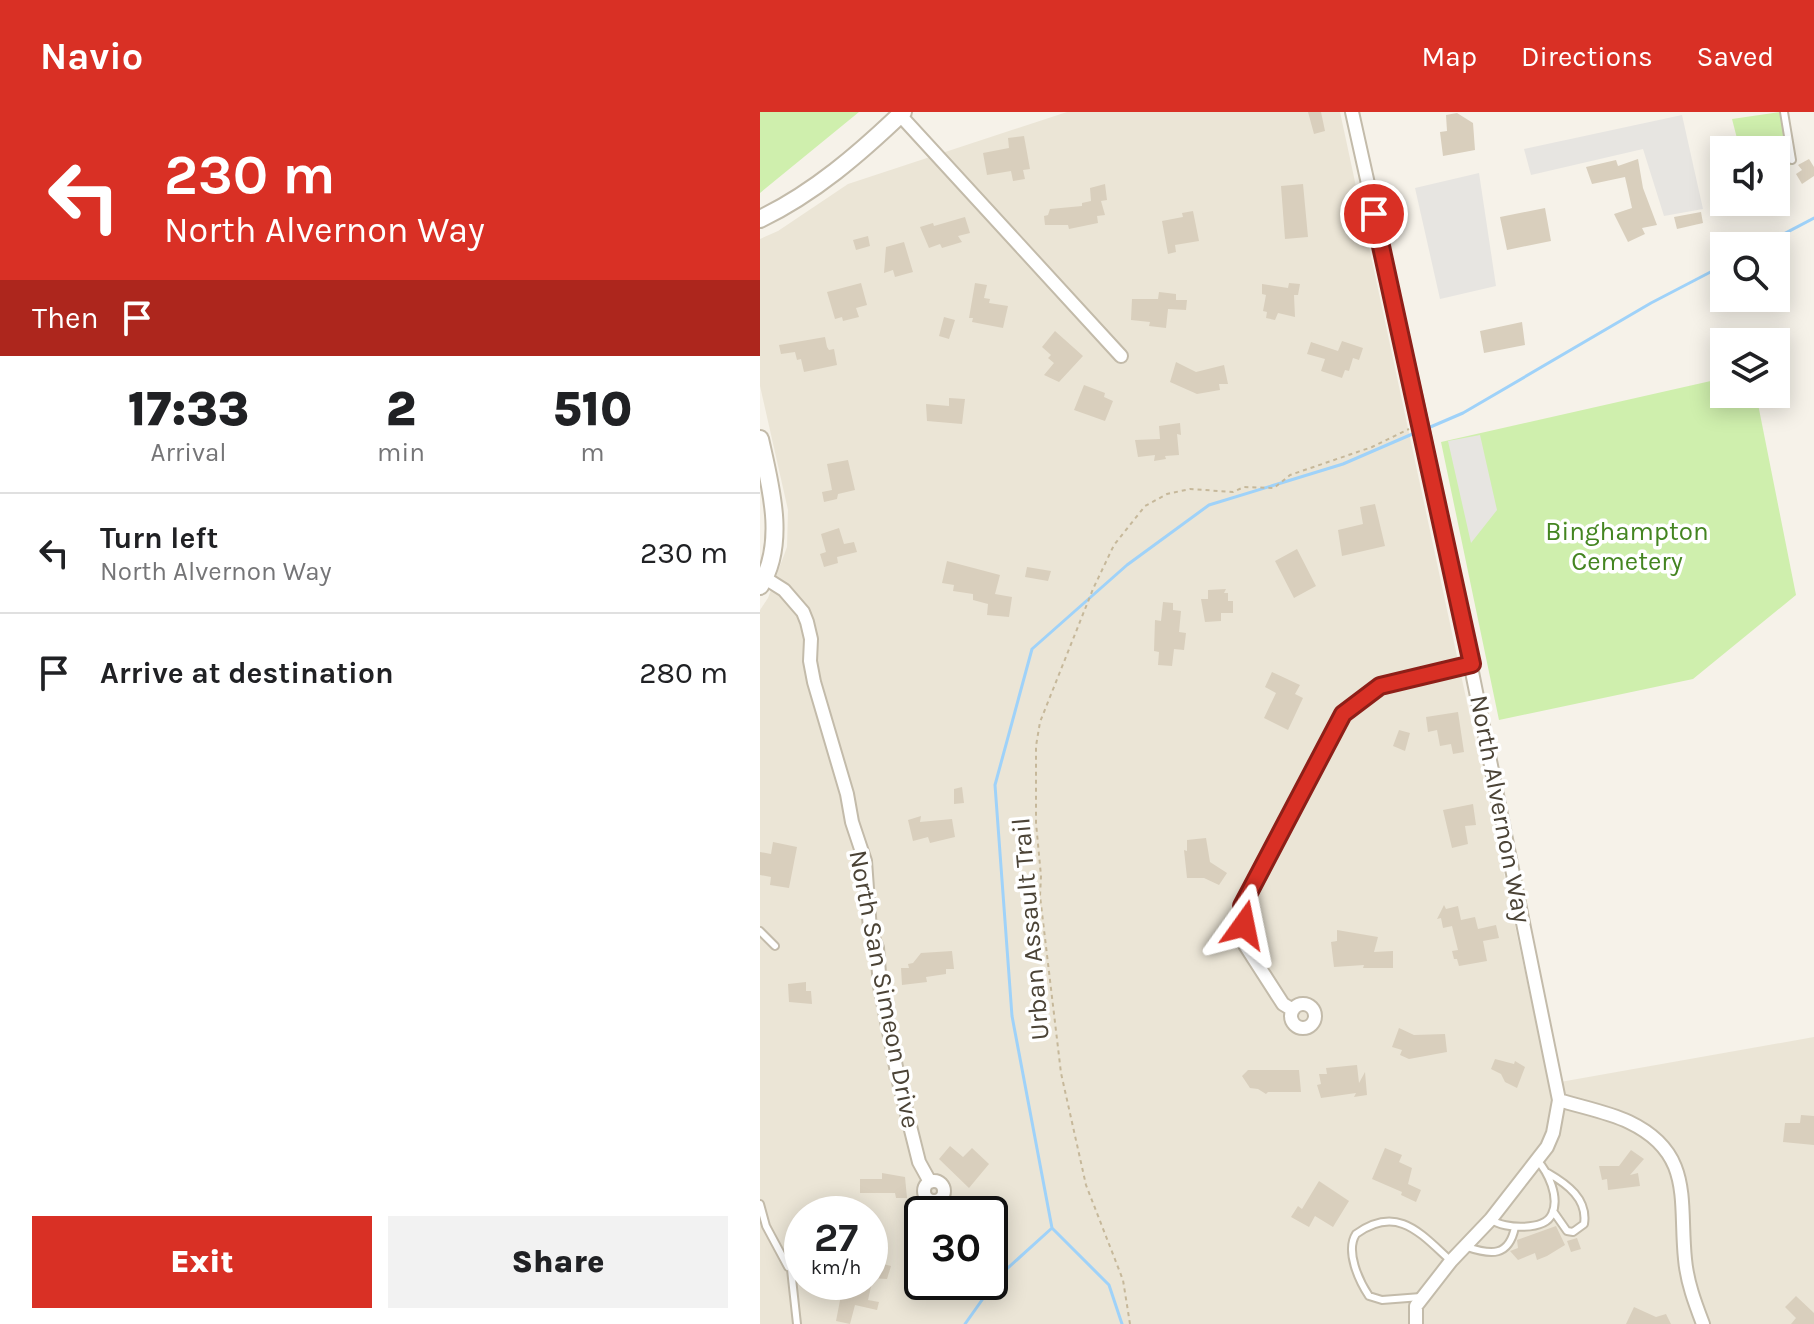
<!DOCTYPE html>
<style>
:root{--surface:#fff;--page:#f2f2f2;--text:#202124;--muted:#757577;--line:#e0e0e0;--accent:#d93025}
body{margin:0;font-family:Karla,sans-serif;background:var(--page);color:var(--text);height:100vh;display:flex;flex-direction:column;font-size:30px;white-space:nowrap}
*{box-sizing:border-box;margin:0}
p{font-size:26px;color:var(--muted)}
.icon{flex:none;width:44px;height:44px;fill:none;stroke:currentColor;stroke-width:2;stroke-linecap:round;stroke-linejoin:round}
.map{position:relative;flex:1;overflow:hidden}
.side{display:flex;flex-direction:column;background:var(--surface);width:760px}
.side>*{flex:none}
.banner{background:#d93025;color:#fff;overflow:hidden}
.fabs{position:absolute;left:950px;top:24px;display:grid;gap:16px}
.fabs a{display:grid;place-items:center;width:80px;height:80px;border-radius:0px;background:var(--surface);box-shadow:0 4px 20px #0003;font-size:40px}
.speed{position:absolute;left:24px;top:1084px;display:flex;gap:16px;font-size:40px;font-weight:700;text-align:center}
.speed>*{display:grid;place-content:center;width:104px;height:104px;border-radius:50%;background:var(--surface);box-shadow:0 4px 20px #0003;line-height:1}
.speed small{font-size:20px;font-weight:400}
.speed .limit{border:4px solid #111;border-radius:12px;background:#fff;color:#111}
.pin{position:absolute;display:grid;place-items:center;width:68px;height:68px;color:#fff;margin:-34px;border:4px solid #fff;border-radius:50%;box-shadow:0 2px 8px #0007}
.me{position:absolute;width:88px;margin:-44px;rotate:12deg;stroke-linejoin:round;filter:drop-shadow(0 0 6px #0008)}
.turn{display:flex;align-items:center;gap:28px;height:168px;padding:0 32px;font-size:36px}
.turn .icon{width:104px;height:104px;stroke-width:2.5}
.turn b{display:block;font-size:56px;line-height:68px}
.then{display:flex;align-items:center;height:76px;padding:0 32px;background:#0003;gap:16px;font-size:30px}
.eta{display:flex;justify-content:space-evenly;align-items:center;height:136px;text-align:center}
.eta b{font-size:48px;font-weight:800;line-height:56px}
.cta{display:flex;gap:16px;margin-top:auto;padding:16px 32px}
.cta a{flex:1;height:92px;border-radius:0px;background:var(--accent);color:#fff;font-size:32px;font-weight:800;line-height:92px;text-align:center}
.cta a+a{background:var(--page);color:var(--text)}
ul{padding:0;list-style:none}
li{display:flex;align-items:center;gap:24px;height:120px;padding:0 32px;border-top:2px solid var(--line)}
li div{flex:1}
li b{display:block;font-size:30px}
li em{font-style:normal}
header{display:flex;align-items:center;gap:48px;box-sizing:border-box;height:112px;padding:0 40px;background:var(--accent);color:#fff}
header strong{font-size:38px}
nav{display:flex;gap:44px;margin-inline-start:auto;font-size:28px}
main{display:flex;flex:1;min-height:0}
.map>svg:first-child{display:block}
.residential{fill:#ebe5d6;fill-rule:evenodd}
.green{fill:#cfefad}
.parking{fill:#e7e5e1}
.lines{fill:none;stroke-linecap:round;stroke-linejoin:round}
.stream{stroke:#9fd2f9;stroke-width:3}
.building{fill:#d9cfbd}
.service-casing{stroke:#c3bbaa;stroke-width:10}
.minor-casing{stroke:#c3bbaa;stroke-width:16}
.tertiary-casing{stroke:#c3bbaa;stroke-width:20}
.path{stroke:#c6b89a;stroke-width:2;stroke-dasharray:4 4;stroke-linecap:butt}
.service{stroke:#fff;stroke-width:6}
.minor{stroke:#fff;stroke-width:12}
.tertiary{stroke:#fff;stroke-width:16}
.route-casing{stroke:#8d1f18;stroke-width:20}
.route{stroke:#d93025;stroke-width:14}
.labels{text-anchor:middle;stroke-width:7;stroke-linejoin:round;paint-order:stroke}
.park-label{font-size:26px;fill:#448521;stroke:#fff}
.street-label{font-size:26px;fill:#4b4336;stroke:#fff}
</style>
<header>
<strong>Navio</strong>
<nav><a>Map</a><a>Directions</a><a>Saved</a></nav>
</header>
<main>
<section class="side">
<div class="banner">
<div class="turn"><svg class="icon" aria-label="left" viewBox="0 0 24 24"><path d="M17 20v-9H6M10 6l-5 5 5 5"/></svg><div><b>230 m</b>North Alvernon Way</div></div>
<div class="then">Then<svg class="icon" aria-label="arrive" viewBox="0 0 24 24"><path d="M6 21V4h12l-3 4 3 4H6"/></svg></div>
</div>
<div class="eta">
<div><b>17:33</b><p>Arrival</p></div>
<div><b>2</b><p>min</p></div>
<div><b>510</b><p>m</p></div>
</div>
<ul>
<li><svg class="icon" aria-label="left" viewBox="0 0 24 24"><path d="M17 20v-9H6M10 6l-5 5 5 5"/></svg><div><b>Turn left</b><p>North Alvernon Way</p></div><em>230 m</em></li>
<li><svg class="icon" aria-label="arrive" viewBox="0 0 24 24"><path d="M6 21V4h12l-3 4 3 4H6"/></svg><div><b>Arrive at destination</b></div><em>280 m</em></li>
</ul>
<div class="cta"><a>Exit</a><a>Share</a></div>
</section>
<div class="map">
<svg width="1054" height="1212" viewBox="0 0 1054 1212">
<rect width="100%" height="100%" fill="#f6f2e9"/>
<!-- residential -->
<path class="residential" d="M307,0H580L789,972L1054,925V1212H0V498L8,486L27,435L28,398L0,274V127L18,119L88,72ZM42,1102H110V1170H42ZM162,1102H230V1170H162Z"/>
<!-- green -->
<path class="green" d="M0,0H99L0,81Z
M1020,0L1032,53L1016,54V38H980L972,7Z
M964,266V282H996L1036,483L933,567L739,608L681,330Z"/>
<!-- parking -->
<path class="parking" d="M922,3L943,97L904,104L883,37L771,63L764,37Z
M719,61L736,174L680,187L655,76Z
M720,323L737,398L711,431L688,329Z"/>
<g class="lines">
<!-- stream -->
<path class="stream" d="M1001,134L1054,106
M668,316L703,301L891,191L964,153
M205,1212L239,1164L292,1116
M362,1212L349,1173L292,1116L252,904L235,673L272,537L367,453L449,393L583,352L657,320"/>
</g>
<!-- building -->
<path class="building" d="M548,0H561L565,19L554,22Z
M697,1L713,11L715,38L683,44L680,20L687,19L686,3Z
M264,24L270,57L263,58L265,67L253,69L251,59L227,63L223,41L249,36L248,26Z
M878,47L883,76L897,113L882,116L885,122L868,130L854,102L872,96L865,65L832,72L826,55L856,48L858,54Z
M1049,47L1054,55V64L1042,72L1036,62L1042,58L1038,53Z
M345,72L347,88L341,89L345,103L337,104L338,111L309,117L308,113H285L284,104L288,103L290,97L322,94V91L331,89L330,76Z
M543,72L548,125L525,127L521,74Z
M785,96L791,129L747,138L740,105Z
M433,99L439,129L415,133L416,140L408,142L402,109L423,105L422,101Z
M941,100L943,111L917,117L914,105Z
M205,105L210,121L198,124L202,130L182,136L180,132L169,136L160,115L173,111L174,114Z
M108,124L110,134L96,138L93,128Z
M144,130L153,160L135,165L133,158L124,161L126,135Z
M101,171L107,193L96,196L99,205L83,209L82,205L75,207L67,180Z
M215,171L227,173L224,186L230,187L229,191L248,194L243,216L212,210L213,206H209Z
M529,171L540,172L538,183H534L535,205L518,201L515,208L506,206L507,200L503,199L506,183L502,182V172L528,176Z
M399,180L416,182V188H427L426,198L408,197L406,216L389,214L390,210L371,208L372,187H398Z
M184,205L195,208L189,227L179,224Z
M762,210L765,233L724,241L720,219Z
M295,219L323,244L299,270L284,263L294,251L288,246L291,243L282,235Z
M65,225L67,235L69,238L74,237L77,253L44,260L41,247L37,248L35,240L21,242L19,233Z
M582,229L603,236L599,248L593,246L589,259L585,258L582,266L561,259L565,247L547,242L551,230L578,239Z
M416,250L436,260L464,253L468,272H459L460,278L437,282L410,270Z
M324,273L345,281L344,285L353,289L345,309L314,298Z
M189,286L205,287L202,312L167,309L166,292L189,294Z
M420,311L421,323L417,322L419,343L405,344L406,347L394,349L395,343L378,345L375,328L400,327L399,314Z
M88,348L95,378L78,382L77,387L64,390L62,380L72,378L67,352Z
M615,392L625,434L582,444L578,418L603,412L600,395Z
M79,416L84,432L94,430L97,440L77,445L78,451L64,455L60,442L66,440L61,422Z
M537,437L556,474L534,486L515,449Z
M187,449L240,463L235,482L252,485L249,505L227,503L228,492L213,488V482L193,479L194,473L182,471Z
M267,455L291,459L288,469L265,465Z
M466,477L464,481H468V489H473V501H461V509L445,510L441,487H448V478Z
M403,490L413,491V498L421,499L419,520L426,521L424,538L414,537L412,554L398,553L399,540L394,539L395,508L401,509Z
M512,560L540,573L535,582L543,586L528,618L504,606L516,581L505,575Z
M698,600L704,640L693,642L691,632L680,634L677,618L668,620L666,605Z
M639,618L650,621L645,639L633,634Z
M202,675L204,691L194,692V677Z
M713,692L716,713L705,714L708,732L692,736L683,698Z
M161,704L160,710L192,707L195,725L170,731L168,725L153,729L148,708Z
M446,726L450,750L467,761L459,773L444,766H427L424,738L427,739V728Z
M13,730L37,735L29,776L10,773L11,765L0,763V740L11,742Z
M684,793L686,797L698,794L701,808L715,805L718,817L736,813L739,826L723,829L727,849L699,854L697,847H694L692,839L698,838L692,814L683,816L681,806L677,807Z
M577,818L618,825L614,840L633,839V856H603L604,853L574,855L571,830L577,829Z
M192,839L194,857H186V862L166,865L167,870L142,873L141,856H149L148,852L153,851L161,841Z
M46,870V879H51L52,892L29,890L28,872Z
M639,916L654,923L685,922L687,940L649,947L640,943L642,938L632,935Z
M735,947L754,952L755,949L765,955L757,976L745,970L741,962L731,957Z
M597,953L599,971L605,960L607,983L594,985L596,981L561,986L557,973L561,972L559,962H567L566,956Z
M488,958H539L541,980H508L506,982L498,977L490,976L482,964Z
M1041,1003L1054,1004V1033L1023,1030L1025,1011H1040Z
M190,1034L203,1045L212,1036L229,1052L209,1076L179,1047Z
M625,1036L642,1043L639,1050L652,1056L648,1072L661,1078L656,1090L641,1083L642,1080L612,1067Z
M871,1038L884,1047L870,1063L878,1061L880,1074L848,1078L847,1067L842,1068L839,1054H859Z
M122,1061L145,1065L147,1086H136L135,1081H100V1067H122Z
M559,1069L589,1089L573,1115L555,1104L549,1115L531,1105L538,1094L542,1097Z
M796,1114L805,1133L787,1144L777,1148L775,1141L758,1148L750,1139L758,1136L757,1128Z
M817,1126L821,1137L811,1140L807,1129Z
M110,1149L131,1154L127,1167L110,1166Z
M102,1170H112L108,1188L119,1190L117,1198L95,1193L90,1212L76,1209L83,1173L100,1177Z
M1036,1184L1054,1201V1212H1031L1036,1206L1025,1195Z
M874,1195L896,1205L906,1202L911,1212H866Z"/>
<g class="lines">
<defs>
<path id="service" d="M1024,0L1032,48
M0,819L15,834
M788,1061C807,1072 828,1087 824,1112L813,1120L807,1119L793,1099
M0,1092L6,1114L28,1155
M103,1102L104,1101
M732,1108C744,1117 785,1119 792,1102C800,1085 788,1060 777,1048
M707,1135C731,1143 749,1145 755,1115
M661,1185L622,1188L609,1184C599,1169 585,1139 596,1122C638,1092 661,1122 691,1149
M37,1212L30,1148L42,1139"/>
<path id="minor" d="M592,0L662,314L799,988L793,1021L787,1035L731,1107L691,1149L656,1194V1212
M140,3L361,244
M5,466L24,478L43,500L47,510L51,527L50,549L54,570L87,682L92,710L105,749L110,818L117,836L120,874L139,970L159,1050L170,1070
M531 904a12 12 0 1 1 24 0a12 12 0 1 1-24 0Z
M533,898L523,892L485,833L482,794L583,602L620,574L712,552
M799,988C821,995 848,1000 869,1010C934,1041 919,1089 925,1147C927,1170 935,1191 943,1212
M164 1079a10 10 0 1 1 20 0a10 10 0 1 1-20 0Z"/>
<path id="tertiary" d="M0,107C54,81 99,42 143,0
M0,327C10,372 27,431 0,474"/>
</defs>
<!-- service casing -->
<use href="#service" class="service-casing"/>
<!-- minor casing -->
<use href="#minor" class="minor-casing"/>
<!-- tertiary casing -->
<use href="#tertiary" class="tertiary-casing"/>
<!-- path -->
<path class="path" d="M370,1212L363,1168L326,1073L301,961L280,784L281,764L276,711V634L280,610L333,477L354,433L385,394L407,382L430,377L473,380L484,375L514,376L530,363L612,335L649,317"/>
<!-- service -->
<use href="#service" class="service"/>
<!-- minor -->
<use href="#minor" class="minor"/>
<!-- tertiary -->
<use href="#tertiary" class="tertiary"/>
</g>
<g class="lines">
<defs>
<path id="route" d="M484,813L482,794L583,602L620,574L712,552L614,102"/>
</defs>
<!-- route casing -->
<use href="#route" class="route-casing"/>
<!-- route -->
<use href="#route" class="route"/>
</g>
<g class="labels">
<!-- park labels -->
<g class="park-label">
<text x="867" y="428">Binghampton<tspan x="867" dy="30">Cemetery</tspan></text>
</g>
<!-- street labels -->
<g class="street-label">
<text transform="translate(741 697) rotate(79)" y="9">North Alvernon Way</text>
<text transform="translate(270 817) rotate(-95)" y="9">Urban Assault Trail</text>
<text transform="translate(125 877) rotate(79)" y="9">North San Simeon Drive</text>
</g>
</g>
</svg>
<div class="fabs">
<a><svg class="icon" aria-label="sound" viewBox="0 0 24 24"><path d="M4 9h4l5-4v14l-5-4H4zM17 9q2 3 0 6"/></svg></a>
<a><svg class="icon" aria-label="search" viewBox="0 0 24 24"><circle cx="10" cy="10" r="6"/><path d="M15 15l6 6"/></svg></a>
<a><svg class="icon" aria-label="layers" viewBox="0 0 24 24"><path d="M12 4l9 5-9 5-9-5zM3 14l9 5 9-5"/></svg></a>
</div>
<div class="speed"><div>27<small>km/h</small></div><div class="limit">30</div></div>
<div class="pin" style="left:614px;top:102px;background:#d93025"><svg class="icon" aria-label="arrive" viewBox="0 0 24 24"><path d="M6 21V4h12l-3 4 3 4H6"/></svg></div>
<svg class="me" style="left:484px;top:813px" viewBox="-20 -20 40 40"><path d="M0-17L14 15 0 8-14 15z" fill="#d93025" stroke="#fff" stroke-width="4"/></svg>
</div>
</main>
